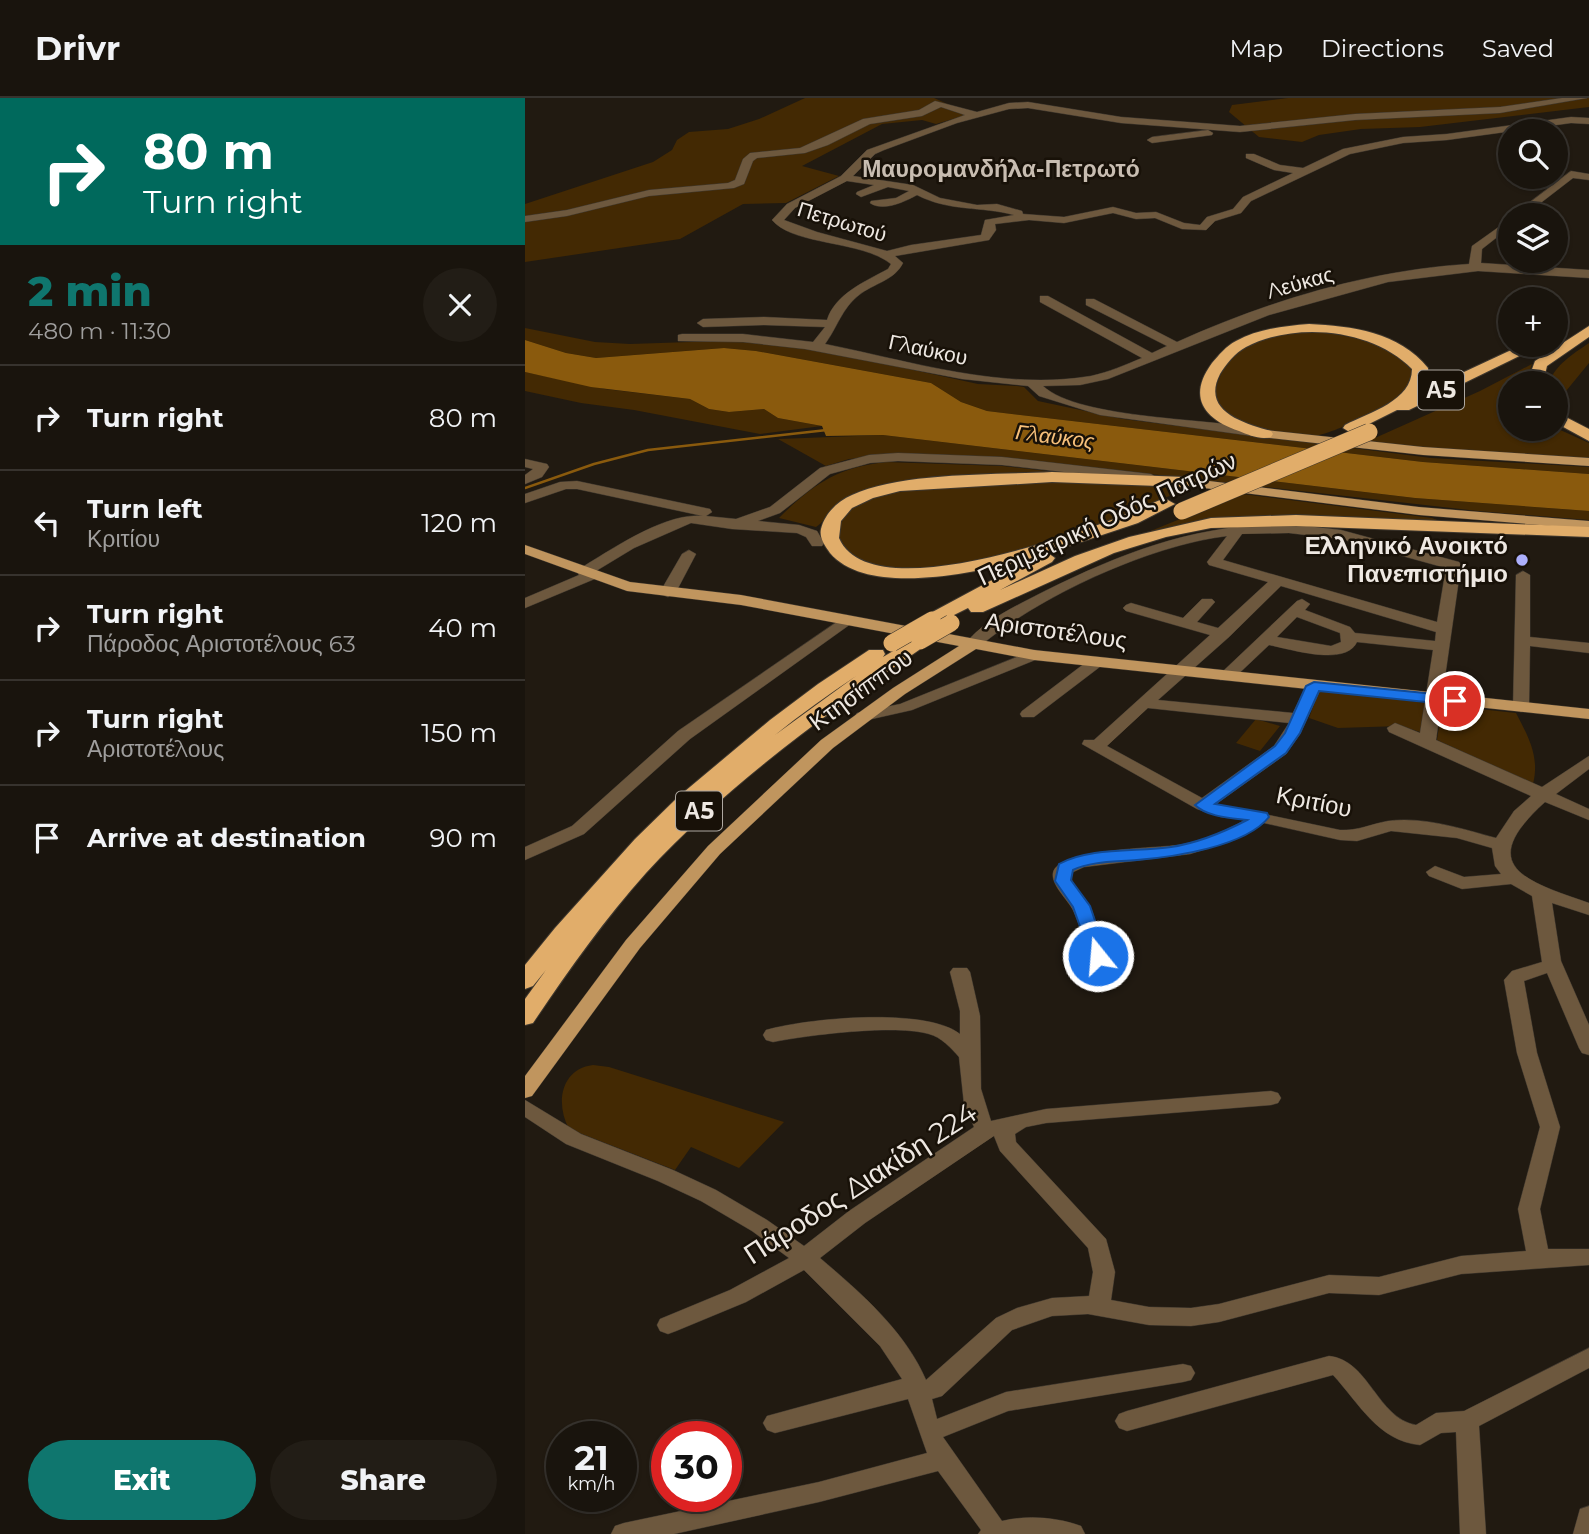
<!DOCTYPE html>
<meta charset="utf-8">
<style>
:root{--surface:#19140d;--page:#221d16;--text:#f1f3f6;--muted:#9f9e9d;--line:#37332e;--accent:#0f766e}
body{margin:0;font-family:Montserrat,sans-serif;background:var(--page);color:var(--text);height:100vh;display:flex;flex-direction:column;font-size:26px;white-space:nowrap}
*{box-sizing:border-box;margin:0}
p{font-size:23px;color:var(--muted)}
.icon{flex:none;width:38px;height:38px;fill:none;stroke:currentColor;stroke-width:2;stroke-linecap:round;stroke-linejoin:round}
.map{position:relative;flex:1;overflow:hidden}
.drawer{display:flex;flex-direction:column;background:var(--surface);width:525px}
.drawer>*{flex:none}
.guide{background:#00695c;color:#fff;overflow:hidden}
.fabs{position:absolute;left:973px;top:21px;display:grid;gap:14px}
.fabs a{display:grid;place-items:center;width:70px;height:70px;border-radius:50%;background:var(--surface);box-shadow:0 2px 5px #0004,0 0 0 2px var(--line);font-size:35px}
.speed{position:absolute;left:21px;top:1323px;display:flex;gap:14px;font-size:35px;font-weight:700;text-align:center}
.speed>*{display:grid;place-content:center;width:91px;height:91px;border-radius:50%;background:var(--surface);box-shadow:0 2px 5px #0004,0 0 0 2px var(--line);line-height:1}
.speed small{font-size:18px;font-weight:400}
.speed .limit{border:10px solid #d22;background:#fff;color:#111}
.pin{position:absolute;display:grid;place-items:center;width:60px;height:60px;color:#fff;margin:-30px;border:4px solid #fff;border-radius:50%;box-shadow:0 2px 7px #0007}
.me{position:absolute;width:77px;margin:-38px;rotate:343deg;stroke-linejoin:round;filter:drop-shadow(0 0 5px #0008)}
.turn{display:flex;align-items:center;gap:24px;height:147px;padding:0 28px;font-size:32px}
.turn .icon{width:91px;height:91px;stroke-width:2.5}
.turn b{display:block;font-size:49px;line-height:60px}
.round{display:grid;place-items:center;flex:none;width:74px;height:74px;border-radius:37px;background:var(--page)}
.head{display:flex;align-items:center;justify-content:space-between;height:119px;padding:0 28px}
h1{font-size:42px;font-weight:800;line-height:52px;color:var(--accent)}
.action{display:flex;gap:14px;margin-top:auto;padding:14px 28px}
.action a{flex:1;height:80px;border-radius:42px;background:var(--accent);color:#fff;font-size:28px;font-weight:800;line-height:80px;text-align:center}
.action a+a{background:var(--page);color:var(--text)}
ul{padding:0;list-style:none}
li{display:flex;align-items:center;gap:21px;height:105px;padding:0 28px;border-top:2px solid var(--line)}
li div{flex:1}
li b{display:block;font-size:26px}
li em{font-style:normal}
header{display:flex;align-items:center;gap:42px;box-sizing:border-box;height:98px;padding:0 35px;background:var(--surface);border-bottom:2px solid var(--line)}
header strong{font-size:33px}
nav{display:flex;gap:38px;margin-inline-start:auto;font-size:24px}
main{display:flex;flex:1;min-height:0}
.map>svg:first-child{display:block}
.green{fill:#432903}
.water{fill:#8a5a0d}
.lines{fill:none;stroke-linecap:round;stroke-linejoin:round}
.stream{stroke:#8a5a0d;stroke-width:2.5}
.minor-casing{stroke:#3e372e;stroke-width:1}
.major-casing{stroke:#3e372e;stroke-width:1}
.highway-casing{stroke:#3e372e;stroke-width:2}
.minor{fill:#6d583e;fill-rule:evenodd}
.major{fill:#c0955e;fill-rule:evenodd}
.highway{fill:#e1ad6a;fill-rule:evenodd}
.highway-bridge-casing{stroke:#3e372e;stroke-width:18;stroke-linecap:butt}
.highway-bridge{stroke:#e1ad6a;stroke-width:17}
.route{fill:#1a73e8;stroke:#114b97;stroke-width:2}
.poi-dot{fill:#acaffb;stroke:#181108;stroke-width:2.5}
.labels{text-anchor:middle;stroke-width:5;stroke-linejoin:round;paint-order:stroke}
.far-street-label{font-size:21px;fill:#eee8e2;stroke:#181108}
.far-water-label{font-size:21px;font-style:italic;fill:#f8c17b;stroke:#181108}
.far-quarter-label{font-size:23px;font-weight:bold;fill:#c8bdb1;stroke:#181108}
.shield{fill:#181108;stroke:#aea8a1;stroke-width:2}
.shield-label{font-size:23px;font-weight:bold;fill:#eee8e2}
.street-label{font-size:24px;fill:#eee8e2;stroke:#181108}
.poi-label{font-size:24px;font-weight:bold;fill:#eee8e2;stroke:#181108;text-anchor:end}
.near-street-label{font-size:28px;fill:#eee8e2;stroke:#181108}
</style>
<header>
<strong>Drivr</strong>
<nav><a>Map</a><a>Directions</a><a>Saved</a></nav>
</header>
<main>
<section class="drawer">
<div class="guide">
<div class="turn"><svg class="icon" aria-label="right" viewBox="0 0 24 24"><path d="M7 20v-9h11M14 6l5 5-5 5"/></svg><div><b>80 m</b>Turn right</div></div>
</div>
<div class="head"><div><h1>2 min</h1><p>480 m · 11:30</p></div><a class="round"><svg class="icon" aria-label="close" viewBox="0 0 24 24"><path d="M6 6l12 12M18 6L6 18"/></svg></a></div>
<ul>
<li><svg class="icon" aria-label="right" viewBox="0 0 24 24"><path d="M7 20v-9h11M14 6l5 5-5 5"/></svg><div><b>Turn right</b></div><em>80 m</em></li>
<li><svg class="icon" aria-label="left" viewBox="0 0 24 24"><path d="M17 20v-9H6M10 6l-5 5 5 5"/></svg><div><b>Turn left</b><p>Κριτίου</p></div><em>120 m</em></li>
<li><svg class="icon" aria-label="right" viewBox="0 0 24 24"><path d="M7 20v-9h11M14 6l5 5-5 5"/></svg><div><b>Turn right</b><p>Πάροδος Αριστοτέλους 63</p></div><em>40 m</em></li>
<li><svg class="icon" aria-label="right" viewBox="0 0 24 24"><path d="M7 20v-9h11M14 6l5 5-5 5"/></svg><div><b>Turn right</b><p>Αριστοτέλους</p></div><em>150 m</em></li>
<li><svg class="icon" aria-label="arrive" viewBox="0 0 24 24"><path d="M6 21V4h12l-3 4 3 4H6"/></svg><div><b>Arrive at destination</b></div><em>90 m</em></li>
</ul>
<div class="action"><a>Exit</a><a>Share</a></div>
</section>
<div class="map">
<svg width="1064" height="1436" viewBox="0 0 1064 1436">
<rect width="100%" height="100%" fill="#211a11"/>
<!-- green -->
<path class="green" d="M280,0H409L445,16L411,26L397,22L357,26L277,68L314,78L261,105L218,106L155,141L0,164V106L128,64L147,52L152,42L164,34L203,31L234,21Z
M763,0H1064V9L895,29L836,31L794,37L777,44L734,39L704,14L707,7Z
M0,230L70,244L105,246L226,242L288,250L453,286L492,288L499,289L513,303L598,321L906,360L1064,369V376L898,364L462,313L436,304L406,285L231,253L199,250L71,260L41,255L0,242Z
M792,234C811,235 902,250 886,284C877,305 812,334 790,338C770,341 712,327 698,313C694,310 691,304 689,300C697,245 744,235 792,234Z
M1064,245V265L1037,298L1043,304L1031,302V285H1024C1030,267 1048,256 1064,245Z
M1007,266L1001,285H985V331L1031,330L1064,345V362L955,355L841,344L955,293Z
M0,274L80,291L165,301L184,311L204,314L239,311L253,320L297,328L235,336L109,312L56,305L0,293Z
M358,337L890,400L1064,413V422L953,413L510,363L370,357L324,361L301,368L253,341Z
M360,364L477,368L531,374C478,377 372,375 327,397C309,406 304,420 291,429L254,420C288,386 312,370 360,364Z
M530,382L633,386L663,390C619,408 575,432 529,445C479,459 372,488 326,457C321,453 316,446 312,441L313,427L326,410L338,403L376,392Z
M717,396L907,420L915,423L736,418L675,422L623,434Z
M794,592L901,605L898,635L876,628L813,630L784,620Z
M917,607L991,615C1003,638 1015,659 1008,686L912,642Z
M731,621L755,628L735,653L711,645Z
M68,967L84,969L259,1024L214,1070L166,1049L150,1072L44,1031C30,1005 36,971 68,967Z"/>
<!-- water -->
<path class="water" d="M0,242L41,255L71,260L199,250L231,253L406,285L436,304L462,313L898,364L1064,376V413L890,400L358,337L301,338L297,328L253,320L239,311L204,314L184,311L165,301L66,289L0,274Z"/>
<g class="lines">
<!-- stream -->
<path class="stream" d="M0,390L69,366L123,352L302,332"/>
<defs>
<path id="minor" d="M1037,0H1062L975,15L830,22L715,34L596,25L503,10L484,11L432,25L359,52L350,56L328,78L388,87L415,100L452,107L472,106L497,113L498,116L539,119L588,109L611,115L631,114L659,125L675,127L682,119L708,111L718,99L768,75L749,72L721,60V56H729L755,67L778,70L818,51L878,39L922,36L1046,19L1064,20V26L1046,25L922,42L878,45L825,56L726,103L716,115L690,123L681,132L657,131L630,120L611,121L588,115L539,125L504,122L470,126L471,132L464,142L370,158L378,165C369,183 349,185 334,197C317,210 312,230 300,246C385,263 478,293 566,278C584,274 600,267 617,260L515,204V198H523L627,255L642,248L561,207V201H569L652,244C743,203 845,172 944,166L947,148L985,121V129L957,151L956,165L1064,172V180L953,173L863,184L744,217L583,281L555,287L518,288C555,322 689,320 740,332V338L735,339L575,317L514,298L503,288L437,281L280,251L218,244L153,243V237L157,236H218L288,244L300,229L239,227L178,229L172,225L178,221L239,219L302,222C310,196 341,183 363,171L366,166C336,142 269,148 247,122L262,106L316,78L342,52L440,17L416,9L397,18L345,26L303,47L280,55L232,60L228,63L219,86L209,90L124,98L42,118L0,124V118L42,112L124,92L203,85L210,82L218,61L225,55L275,50L338,21L394,12L410,3L452,14L484,5L503,4L596,19L715,28L830,16L975,9ZM322,83L349,87L332,94L331,96L336,99L363,89L384,93L371,100L346,103L345,105C358,114 379,104 392,97C425,114 456,108 489,117L460,122L456,137L386,147L362,153L292,134L259,122L270,110Z
M683,32L688,35L687,37L627,45L622,42L627,39Z
M1046,73L1064,76V82L1048,80L1000,117H988Z
M373,355L477,359L626,376L633,380L626,384L477,367L373,363L345,365L305,376L255,415L233,423L274,427L292,433L299,445L297,448H287L281,439L272,435L207,431L166,425L109,450L71,473L74,477L72,480L0,510V500L54,477L52,474L54,471C86,452 140,414 178,418L52,391H41L0,405V396L35,384L52,383L185,411L187,414L181,418L211,421L245,409L295,370L344,357Z
M0,361L22,366L24,369L17,379L0,386V377L8,371L0,369Z
M764,426L816,432L934,464L936,467L911,642L1017,689L1064,658V671L1031,696L1064,711V722L1020,704C949,768 1000,783 1064,805V817L1027,805L1036,863L1064,927V957L1057,955L1054,950L1022,875L999,883L1012,955L1035,1029L1015,1111L1023,1151H1064V1167L936,1176L854,1197L804,1195L694,1224L666,1228L624,1227L563,1216L527,1218L487,1232L417,1298L407,1301L412,1321L481,1294L658,1266L666,1268L670,1275L666,1282L658,1284L483,1313L418,1339L477,1423C502,1417 531,1419 556,1428L560,1436H453L456,1432L413,1373L294,1404L149,1436H86L90,1428L99,1425L294,1384L402,1355L383,1301L250,1335L242,1332L238,1325L242,1318L377,1281L355,1248L279,1172L221,1204L151,1233L143,1236L135,1233L132,1227L135,1221L205,1192L264,1160L227,1133L176,1103L133,1083L41,1046L0,1019V1002L56,1036L148,1072L191,1092L242,1122L279,1148L324,1113L449,1029L439,1006L434,959C426,950 416,939 404,936C371,926 283,937 248,944L241,942L238,937L241,932C283,920 401,909 435,936V913L425,874L428,870H442L445,874L455,918L456,991L466,1023L521,1011L746,993L753,995L756,1000L753,1005L746,1007L521,1025L501,1029L490,1036L491,1044L581,1141L590,1174L586,1202L624,1209L666,1210L694,1206L804,1177L854,1179L936,1158L1001,1153L993,1111L1015,1029L992,955L979,882L987,873L1017,864L1007,798L986,786L937,791L904,778L901,774L910,768L939,779L976,776L970,768L967,750L932,740L866,733L832,743L815,742L739,725L709,742L665,756L559,769L546,775L547,783L567,813L582,858L580,862H566L564,858C559,843 555,826 548,812C543,802 526,787 528,775C533,749 638,751 660,746C682,741 701,733 720,722L696,719L672,711L557,646L559,642H569L685,537L601,513L598,510L601,507L606,505L658,520L677,501H687L690,504L672,524L693,530L743,484L684,467L682,464L702,438C625,447 512,499 454,549H442L440,546C459,522 493,507 520,493C601,453 672,426 764,426ZM764,435L816,441L921,470L912,524L698,462L717,436ZM756,488L911,534L910,543L830,535L825,529L780,512L785,506L777,501L772,503L695,576L693,579L695,582H707L744,547C766,551 820,569 832,544L908,552L895,635L870,625L862,630L864,634L1006,698L989,713L971,740C938,731 898,718 863,723C846,726 833,733 815,732L691,706L761,656L775,636L797,588L789,583L783,585L768,615L633,602L704,539ZM772,519L815,535L816,544L806,548L752,539ZM623,610L764,625L749,648L677,700L582,648ZM469,1038L475,1053L563,1150L568,1174L564,1198L527,1200L492,1210L471,1220L401,1282C380,1233 335,1194 295,1160L340,1125Z
M164,452L171,456L151,494L143,499L138,497L135,494L157,456Z
M998,473L1005,477V539L1064,545V555L1005,548L1004,609L996,614L988,609L991,477Z
M322,517L330,522L327,525L165,641L59,736L0,762V749L47,728L153,633Z
M509,552L515,554L517,557L515,560L387,612L338,623L330,618L332,615L375,606Z
M570,560L578,565L576,568L509,619H497L495,616L497,613L564,562Z
M1064,1250V1270L954,1328L961,1436H935L931,1334L916,1335L895,1347C853,1343 834,1305 808,1277L602,1333L594,1330L590,1323L594,1316L602,1313L804,1258C844,1262 852,1320 891,1327L911,1315L939,1313Z
M1064,1408V1436H1048L1055,1411Z"/>
<path id="major" d="M740,332L898,349L1064,360V368L898,357L735,339V333Z
M660,380L894,409L1064,423V431L894,417L655,387V381Z
M0,447L105,484L216,497L509,552L1064,611V621L509,562L451,551L380,596L308,650L195,756L115,850L7,998L0,1000V978L101,842L183,748L296,642L368,590L434,548L216,507L102,493L0,456Z"/>
<path id="highway" d="M784,226C827,228 874,234 903,270V284L894,295L997,247H1017L884,312H872L826,335L818,330L820,327C845,314 887,303 887,271C848,231 771,223 721,249C710,255 701,266 695,276C676,313 718,325 746,333L748,336L746,339C735,342 724,337 714,333C679,321 662,299 687,265C694,257 701,248 711,243C733,231 759,228 784,226Z
M1064,228V239L1022,268L1018,285H1002L1010,263Z
M1031,314L1064,331V343L1031,325Z
M527,374L660,379L668,384L660,389L527,384L375,393L348,400L327,410L316,423L314,440C347,517 582,426 635,402L641,401L650,406L613,425L523,455L530,460L527,464L475,492L550,458L604,439L686,420L771,417L1064,429V439L771,428L686,430L641,439L589,455L458,514H446L443,510L407,528L398,522L400,518L510,459C460,473 344,501 305,455C300,448 294,440 296,431C300,415 313,403 327,397C376,374 471,377 527,374Z
M387,542L394,544L396,548L394,552C297,619 201,688 121,775C79,822 43,873 8,925L0,927V901L21,872L8,888L0,891V867L30,830L110,741L153,699L245,622L293,586L344,552H358L360,556L358,559ZM331,578L250,637C276,616 303,597 331,578Z"/>
</defs>
<!-- minor casing -->
<use href="#minor" class="minor-casing"/>
<!-- major casing -->
<use href="#major" class="major-casing"/>
<!-- highway casing -->
<use href="#highway" class="highway-casing"/>
<!-- minor -->
<use href="#minor" class="minor"/>
<!-- major -->
<use href="#major" class="major"/>
<!-- highway -->
<use href="#highway" class="highway"/>
<defs>
<path id="highway-bridge" d="M657,413L844,334
M395,543L426,525
M367,545L407,522"/>
</defs>
<!-- highway-bridge casing -->
<use href="#highway-bridge" class="highway-bridge-casing"/>
<!-- highway-bridge -->
<use href="#highway-bridge" class="highway-bridge"/>
</g>
<!-- route -->
<path class="route" d="M789,584L930,598L938,603L930,607L794,593L775,635L761,655L690,706L742,715L744,719C720,749 648,759 612,762C592,764 566,763 548,772L546,782L565,808L582,858L579,862H567L548,809L530,783L534,766C564,749 612,754 646,749C672,745 699,734 722,722C706,720 682,719 670,707L750,648L760,635L781,588Z"/>
<!-- markers -->
<circle class="poi-dot" cx="997" cy="462" r="7"/>
<g class="labels">
<!-- far-street labels -->
<g class="far-street-label">
<text transform="translate(317 124) rotate(17)" y="7">Πετρωτού</text>
<text transform="translate(775 185) rotate(-16)" y="7">Λεύκας</text>
<text transform="translate(403 252) rotate(12)" y="7">Γλαύκου</text>
</g>
<!-- far-water labels -->
<g class="far-water-label">
<text transform="translate(530 339) rotate(7)" y="7">Γλαύκος</text>
</g>
<!-- far-quarter labels -->
<g class="far-quarter-label">
<text x="476" y="79">Μαυρομανδήλα-Πετρωτό</text>
</g>
<!-- shield labels -->
<g class="shield">
<rect x="893" y="272.5" width="46" height="39" rx="5"/>
<rect x="151" y="693.5" width="46" height="39" rx="5"/>
</g>
<g class="shield-label">
<text x="916" y="300">Α5</text>
<text x="174" y="721">Α5</text>
</g>
<!-- street labels -->
<g class="street-label">
<text transform="translate(582 421) rotate(-25)" y="8">Περιμετρική Οδός Πατρών</text>
<text transform="translate(531 533) rotate(8)" y="8">Αριστοτέλους</text>
<text transform="translate(336 592) rotate(-36)" y="8">Κτησίππου</text>
<text transform="translate(789 704) rotate(11)" y="8">Κριτίου</text>
</g>
<!-- poi labels -->
<g class="poi-label">
<text x="983" y="456">Ελληνικό Ανοικτό<tspan x="983" dy="28">Πανεπιστήμιο</tspan></text>
</g>
<!-- near-street labels -->
<g class="near-street-label">
<text transform="translate(335 1085) rotate(-33)" y="10">Πάροδος Διακίδη 224</text>
</g>
</g>
</svg>
<div class="fabs">
<a><svg class="icon" aria-label="search" viewBox="0 0 24 24"><circle cx="10" cy="10" r="6"/><path d="M15 15l6 6"/></svg></a>
<a><svg class="icon" aria-label="layers" viewBox="0 0 24 24"><path d="M12 4l9 5-9 5-9-5zM3 14l9 5 9-5"/></svg></a>
<a>+</a>
<a>−</a>
</div>
<div class="speed"><div>21<small>km/h</small></div><div class="limit">30</div></div>
<div class="pin" style="left:930px;top:603px;background:#d93025"><svg class="icon" aria-label="arrive" viewBox="0 0 24 24"><path d="M6 21V4h12l-3 4 3 4H6"/></svg></div>
<svg class="me" style="left:573px;top:858px" viewBox="-20 -20 40 40"><circle r="17" fill="#1a73e8" stroke="#fff" stroke-width="3"/><path d="M0-11L8 9 0 5-8 9z" fill="#fff"/></svg>
</div>
</main>
